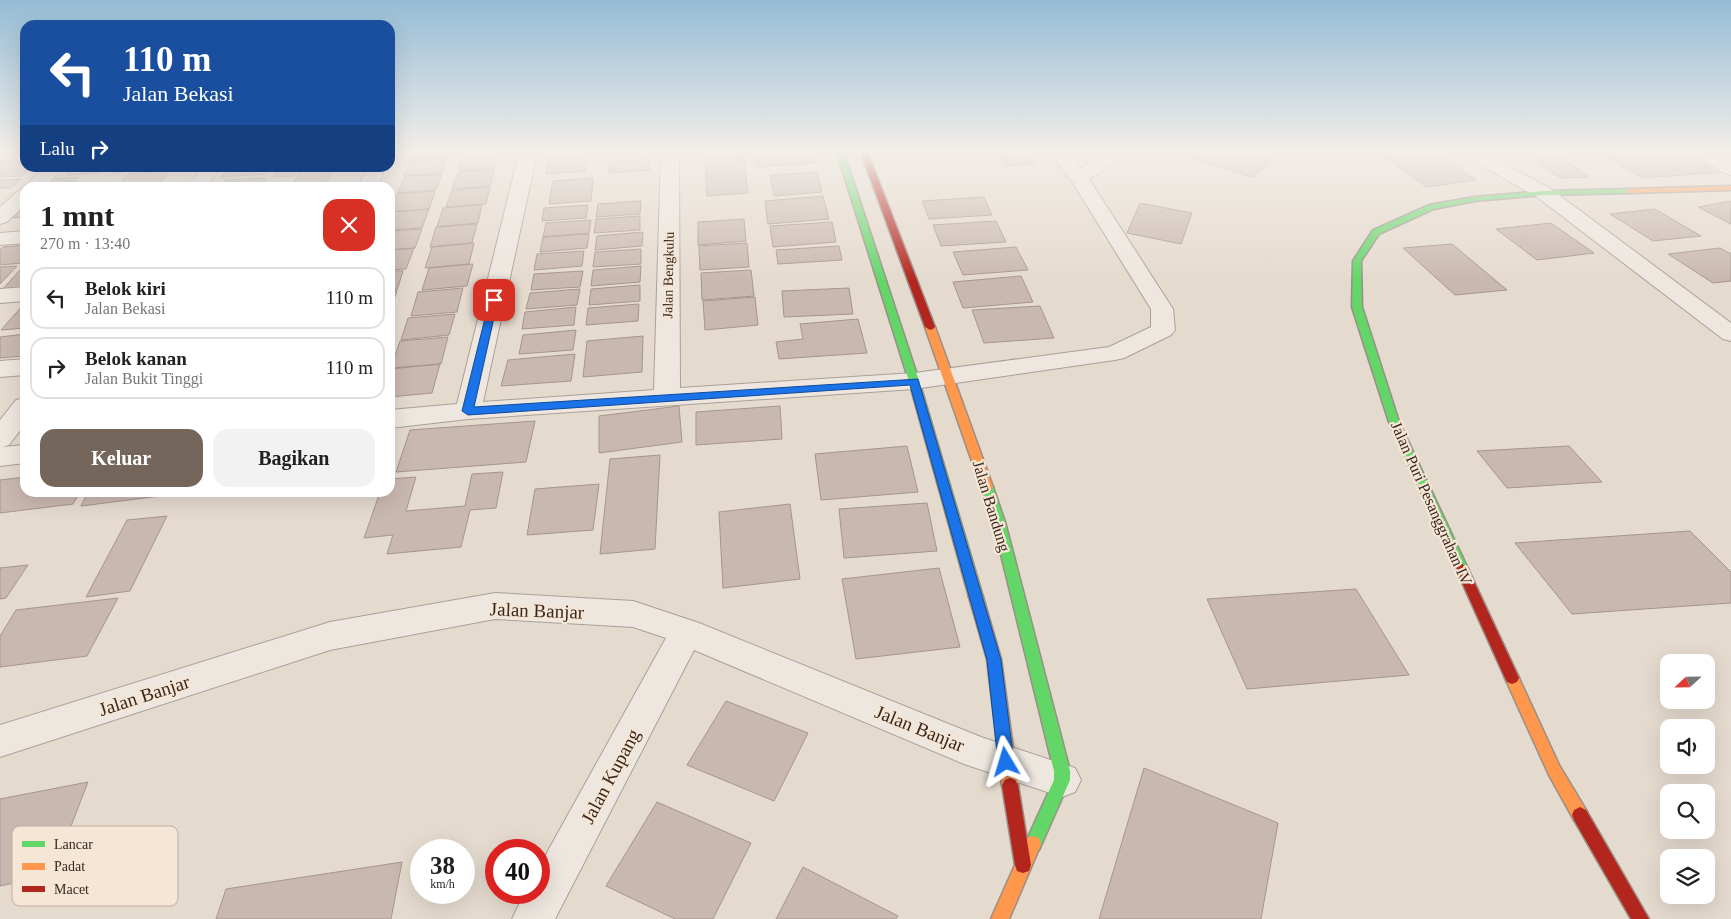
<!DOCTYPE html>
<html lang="id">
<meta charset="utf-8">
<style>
:root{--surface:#fff;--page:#f2f2f2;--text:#222;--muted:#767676;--line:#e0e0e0;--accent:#75665c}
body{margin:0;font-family:"Times New Roman",serif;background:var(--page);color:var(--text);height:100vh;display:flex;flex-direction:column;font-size:19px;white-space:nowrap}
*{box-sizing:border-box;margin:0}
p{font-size:16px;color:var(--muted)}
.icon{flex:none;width:28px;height:28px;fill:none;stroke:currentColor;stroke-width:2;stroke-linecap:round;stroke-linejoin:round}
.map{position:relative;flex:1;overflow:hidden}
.side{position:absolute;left:20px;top:182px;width:375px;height:315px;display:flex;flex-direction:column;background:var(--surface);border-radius:15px;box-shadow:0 5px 20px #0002}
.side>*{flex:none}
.banner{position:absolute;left:20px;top:20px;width:375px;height:152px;border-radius:15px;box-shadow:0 5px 20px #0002;background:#1a4fa0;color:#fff;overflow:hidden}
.needle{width:32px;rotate:248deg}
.controls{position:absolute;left:1660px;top:654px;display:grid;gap:10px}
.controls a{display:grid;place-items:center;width:55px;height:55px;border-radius:10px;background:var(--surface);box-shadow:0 5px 20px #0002;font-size:25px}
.speed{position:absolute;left:410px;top:839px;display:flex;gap:10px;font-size:25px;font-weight:700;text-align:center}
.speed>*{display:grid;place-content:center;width:65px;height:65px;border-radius:50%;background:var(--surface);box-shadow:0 5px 20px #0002;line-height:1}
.speed small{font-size:12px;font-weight:400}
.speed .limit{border:8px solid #d22;background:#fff;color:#111}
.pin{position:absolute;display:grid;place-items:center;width:42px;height:42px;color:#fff;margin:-21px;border-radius:10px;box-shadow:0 2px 8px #0006}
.me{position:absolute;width:55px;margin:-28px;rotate:353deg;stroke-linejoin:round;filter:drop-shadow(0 0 4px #0008)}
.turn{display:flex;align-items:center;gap:18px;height:105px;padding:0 20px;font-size:22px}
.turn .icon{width:65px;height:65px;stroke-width:2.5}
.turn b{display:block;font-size:35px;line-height:42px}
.then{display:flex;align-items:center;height:48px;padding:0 20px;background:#0003;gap:10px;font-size:19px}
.round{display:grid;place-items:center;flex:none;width:52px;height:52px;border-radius:15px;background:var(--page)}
.summary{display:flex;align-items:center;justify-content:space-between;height:85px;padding:0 20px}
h1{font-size:30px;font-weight:700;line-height:38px}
.action{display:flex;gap:10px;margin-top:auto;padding:10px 20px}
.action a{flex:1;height:58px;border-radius:15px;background:var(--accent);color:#fff;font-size:20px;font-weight:700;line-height:58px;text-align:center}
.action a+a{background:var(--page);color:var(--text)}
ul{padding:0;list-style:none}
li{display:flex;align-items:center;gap:15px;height:62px;margin:0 10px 8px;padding:0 10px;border:2px solid var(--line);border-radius:15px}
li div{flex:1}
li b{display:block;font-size:19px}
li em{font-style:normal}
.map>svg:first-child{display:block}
.building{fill:#c9b8af;stroke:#a5958d}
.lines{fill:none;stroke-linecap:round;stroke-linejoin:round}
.street-casing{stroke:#aaa097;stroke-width:2}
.fast-casing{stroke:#9a8f87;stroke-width:3}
.slow-casing{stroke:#9a8f87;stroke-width:3}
.jam-casing{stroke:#9a8f87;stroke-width:3}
.street{fill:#eee7e0;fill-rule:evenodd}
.fast{fill:#63d668;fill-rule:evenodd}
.slow{fill:#ff974d;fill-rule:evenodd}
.jam{fill:#b3261e;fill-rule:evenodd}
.route{fill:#1a73e8;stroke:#114b97}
.labels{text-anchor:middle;stroke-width:4.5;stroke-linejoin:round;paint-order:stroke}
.far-street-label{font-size:14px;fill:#39271f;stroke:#f5e6d5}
.street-label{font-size:16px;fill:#39271f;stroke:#f5e6d5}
.near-street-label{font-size:19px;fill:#39271f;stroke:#f5e6d5}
.key{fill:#f5e6d5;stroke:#bdad9e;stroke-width:1}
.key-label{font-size:14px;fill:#39271f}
</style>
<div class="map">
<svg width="1731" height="919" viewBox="0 0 1731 919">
<rect width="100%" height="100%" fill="#e5dace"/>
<!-- building -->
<path class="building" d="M412,153H448L446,158L409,160Z
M499,153L495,168L458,171L463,155Z
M588,153L585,171L546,174L549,156Z
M755,153H812L815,163L757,167Z
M996,153H1028L1036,163L1006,166Z
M1176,153H1249L1273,160L1252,177Z
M1378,153H1437L1476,180L1427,187Z
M1554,153L1589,177L1560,178L1526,154Z
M1601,153H1689L1724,172L1642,178Z
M743,154L748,193L707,196L705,157Z
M447,158L442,174L404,176L410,161Z
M25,159V168H31L22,176L0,177V161Z
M650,159V170L608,173L610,162Z
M73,168H105L100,173L66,175Z
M115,168H173L111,173Z
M228,168H269L265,174L221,177Z
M279,168H298L293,176L273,177Z
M333,169L326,182L292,185L300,171Z
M495,169L490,186L452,189L458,172Z
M170,171L157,187L117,188L128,174Z
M817,172L822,192L774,196L770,175Z
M442,174L436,190L398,193L405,176Z
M79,177L68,188H44L53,179Z
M267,178L262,185L221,186L226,180Z
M593,178L591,201L549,204L553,181Z
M21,179L11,188H0V180Z
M490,187L486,204L446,207L452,190Z
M435,191L429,209L390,212L396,194Z
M823,196L829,219L768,224L765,201Z
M984,197L992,215L929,219L922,201Z
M641,201L640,214L596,217L598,204Z
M1731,201V224L1698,207Z
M1140,203L1192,213L1181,244L1127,233Z
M482,205L478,223L437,227L443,208Z
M588,205L586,218L542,221L544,208Z
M20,208H25V217L9,218Z
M429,209L422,228L390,230V212Z
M1655,209L1701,236L1653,241L1610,214Z
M640,216V230L594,233L596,219Z
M744,219L746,241L698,245V222Z
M591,220L589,233L543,237L546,223Z
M996,221L1006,242L941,246L933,225Z
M832,222L836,242L773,247L770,226Z
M1551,223L1594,253L1537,260L1496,229Z
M477,224L472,243L430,247L436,227Z
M422,229L415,248L390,250V231Z
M643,232L642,246L595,250L597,236Z
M589,234L587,248L540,252L543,237Z
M474,243L469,264L425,268L432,247Z
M747,243L749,267L700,270L699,246Z
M1452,244L1507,290L1455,295L1403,248Z
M25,245V261L23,263L0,265V250L3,247Z
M839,246L842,260L778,264L776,250Z
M1016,247L1028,270L963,275L953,252Z
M414,248L406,269L390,270V250Z
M1720,248L1731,254V281L1713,283L1668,254Z
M641,249V264L593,267L595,252Z
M584,251L582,266L534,270L537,254Z
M473,264L467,286L422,290L429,268Z
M17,266L0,284V267Z
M641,266L640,282L591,286L593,270Z
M25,268V289L1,291L21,269Z
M751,270L754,296L702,300L701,273Z
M390,271H403L397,290H390Z
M583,271L580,287L531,290L534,274Z
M1021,276L1033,302L963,308L953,282Z
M640,285V301L589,305L591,289Z
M463,288L457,312L411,316L418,292Z
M849,288L853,314L784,317L782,291Z
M580,289L577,305L526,309L530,293Z
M390,291H397L390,310Z
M755,297L758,325L705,330L703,301Z
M24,304L25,328L1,330Z
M639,304L638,321L586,325L588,308Z
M1040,306L1054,338L984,343L972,310Z
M576,307L574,325L522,329L525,312Z
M455,314L449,335L401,340L408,318Z
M858,319L867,353L779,359L776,342L803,339L800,324Z
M576,330L573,350L519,354L523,335Z
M25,334L24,356L0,358V337Z
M643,336L642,372L583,377L587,341Z
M448,337L441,364L391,368L400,341Z
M575,354L571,381L501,386L508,360Z
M440,364L432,393L390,397V369Z
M679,406L682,442L599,453V416Z
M780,406L782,439L696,445V412Z
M535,421L526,462L396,472L410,430Z
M907,446L918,492L821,500L815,454Z
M1569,446L1602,482L1507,488L1477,451Z
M660,455L655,549L600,554L610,459Z
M503,472L496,508L470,510L461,547L387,554L393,535L364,538L380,492H390V479L416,477L406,511L465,506L472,474Z
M25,477V492H80L73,504L0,513V480Z
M599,484L593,530L527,535L535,489Z
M88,492H192L81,506Z
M927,503L937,551L844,558L839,509Z
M790,504L800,579L723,588L719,512Z
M167,516L130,591L86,597L127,520Z
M1690,531L1731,572V603L1572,614L1515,543Z
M28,565L6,598L0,599V568Z
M939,568L960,647L856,659L842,579Z
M1356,589L1409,675L1247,689L1207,599Z
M118,598L87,656L0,667V636L16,610Z
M726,701L808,733L774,801L687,765Z
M1144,768L1278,823L1261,919H1099Z
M88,782L52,875L0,886V799Z
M657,802L751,843L713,919H675L606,886Z
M402,862L391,919H216L226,889Z
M803,867L898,916L896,919H776Z"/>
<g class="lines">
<defs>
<path id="street" d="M519,153H537L483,402L654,390L661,153H679L680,388L914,373L1109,347L1151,327V309L1071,180L1050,153H1068L1081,168L1105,153H1126L1123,157L1089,179L1173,309L1175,330L1171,335L1124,358L1115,360L914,389L468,419L390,428V410L457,404Z
M1463,153H1484L1551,189L1731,323V341L1723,339L1537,197L1466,157Z
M1694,153H1715L1731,161V175L1724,173L1697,157Z
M44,168H63L44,188H25V205L7,222L0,224V207L18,191L24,189L23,188Z
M202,168H220L205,188H186Z
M367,168H385L377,188H358Z
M25,231V243L0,245V233Z
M25,287V301L0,303V289Z
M25,359V375L0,377V361Z
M25,398V424L9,445L2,447L25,445V463L0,466V420L16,400Z
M495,593L633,601L699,623L981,737L1075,768L1081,780L1075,792L1062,797L964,764L694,650L555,919H512L525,892H539V867L666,638L633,627L495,619L330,650L0,757V725L330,622Z"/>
<path id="fast" d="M837,153H844L919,381L983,597L981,601L976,602L971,601L969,597L909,381Z
M1629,189L1633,191L1632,193L1544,195L1475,201L1434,209L1379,234L1361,261L1362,307L1399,422L1468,569L1466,572L1462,574L1458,572L1389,422L1352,307L1353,261L1373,230L1429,205L1475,197L1544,191Z
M987,483L993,487L1005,522L1070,771V780L1039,850L1033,852L1027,850L1025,844L1054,780V771L993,522L981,487Z"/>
<path id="slow" d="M1731,186V190L1629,193L1625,191L1629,189Z
M930,324L935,327L993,487L991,490H983L981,487L925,327Z
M976,592L981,593L983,597L1001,659L1018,785L1015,790L1010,792L1005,790L1002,785L987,659L969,597L971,593Z
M1512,672L1517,674L1559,765L1586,810L1588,815L1586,820L1580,823L1574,820L1549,775L1505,678L1507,674Z
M1033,836L1039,838L1041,844L1009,919H991L1027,838Z"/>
<path id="jam" d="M861,153H868L935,327L933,329L930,330L925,327Z
M1462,564L1466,566L1468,569L1519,678L1517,682L1512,684L1507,682L1505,678L1456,569L1458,566Z
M1010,778L1015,780L1018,785L1031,865L1029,871L1023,873L1017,871L1015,865L1002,785L1005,780Z
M1580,807L1586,810L1649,919H1631L1574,820L1572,815L1574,810Z"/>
</defs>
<!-- street casing -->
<use href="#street" class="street-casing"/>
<!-- fast casing -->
<use href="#fast" class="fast-casing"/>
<!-- slow casing -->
<use href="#slow" class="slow-casing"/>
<!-- jam casing -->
<use href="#jam" class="jam-casing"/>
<!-- street -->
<use href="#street" class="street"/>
<!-- fast -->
<use href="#fast" class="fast"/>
<!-- slow -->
<use href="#slow" class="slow"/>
<!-- jam -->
<use href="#jam" class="jam"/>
</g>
<!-- sky -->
<linearGradient id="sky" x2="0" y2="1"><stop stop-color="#95bcd6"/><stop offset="0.54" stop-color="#f3eee9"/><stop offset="1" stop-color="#f3eee9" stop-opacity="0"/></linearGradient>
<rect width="1731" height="281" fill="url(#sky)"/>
<!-- route -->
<path class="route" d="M490,298H494L498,300L474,407L918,379L1001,660L1014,762L1011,767L1006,769L1001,767L998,762L987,660L910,385L468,415L462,411Z"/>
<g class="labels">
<!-- far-street labels -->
<g class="far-street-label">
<text transform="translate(668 275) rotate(-89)" y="5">Jalan Bengkulu</text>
</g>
<!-- street labels -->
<g class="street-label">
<text transform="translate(1432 503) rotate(66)" y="6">Jalan Puri Pesanggrahan IV</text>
<text transform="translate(992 506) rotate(73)" y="6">Jalan Bandung</text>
</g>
<!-- near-street labels -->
<g class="near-street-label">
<text transform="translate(537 610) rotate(2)" y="7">Jalan Banjar</text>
<text transform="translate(144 695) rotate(-18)" y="7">Jalan Banjar</text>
<text transform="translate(920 728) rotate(22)" y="7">Jalan Banjar</text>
<text transform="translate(610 776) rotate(-62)" y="7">Jalan Kupang</text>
</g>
</g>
<!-- legend -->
<rect x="12" y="826" width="166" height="80" rx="8" class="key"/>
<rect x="22" y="841" width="23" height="6" fill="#63d668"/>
<rect x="22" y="863" width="23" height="7" fill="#ff974d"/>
<rect x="22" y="886" width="23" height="6" fill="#b3261e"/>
<g class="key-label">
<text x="54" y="849">Lancar</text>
<text x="54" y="871">Padat</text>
<text x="54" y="894">Macet</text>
</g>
</svg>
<div class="controls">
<a><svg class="needle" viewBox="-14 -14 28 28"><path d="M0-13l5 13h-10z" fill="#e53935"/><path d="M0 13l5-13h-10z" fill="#767676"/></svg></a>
<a><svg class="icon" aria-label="sound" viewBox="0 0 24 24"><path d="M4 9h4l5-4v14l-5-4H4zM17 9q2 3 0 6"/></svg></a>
<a><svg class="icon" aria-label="search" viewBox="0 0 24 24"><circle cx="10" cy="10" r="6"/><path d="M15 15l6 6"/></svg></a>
<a><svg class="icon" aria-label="layers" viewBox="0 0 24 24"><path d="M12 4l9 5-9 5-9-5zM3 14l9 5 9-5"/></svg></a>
</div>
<div class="speed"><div>38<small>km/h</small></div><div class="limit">40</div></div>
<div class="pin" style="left:494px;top:300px;background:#d93025"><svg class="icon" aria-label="arrive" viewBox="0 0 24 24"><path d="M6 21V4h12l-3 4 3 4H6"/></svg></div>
<svg class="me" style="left:1006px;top:762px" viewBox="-20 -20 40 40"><path d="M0-17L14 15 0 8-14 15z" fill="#1a73e8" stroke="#fff" stroke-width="4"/></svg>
<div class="banner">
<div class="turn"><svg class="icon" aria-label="left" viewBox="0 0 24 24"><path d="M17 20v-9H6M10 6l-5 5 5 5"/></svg><div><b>110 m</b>Jalan Bekasi</div></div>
<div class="then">Lalu<svg class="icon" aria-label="right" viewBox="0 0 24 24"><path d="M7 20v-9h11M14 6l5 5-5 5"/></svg></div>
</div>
<section class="side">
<div class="summary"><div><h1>1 mnt</h1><p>270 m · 13:40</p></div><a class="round" style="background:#d93025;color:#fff"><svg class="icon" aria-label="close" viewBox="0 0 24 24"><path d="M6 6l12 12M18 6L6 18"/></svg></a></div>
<ul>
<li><svg class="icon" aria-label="left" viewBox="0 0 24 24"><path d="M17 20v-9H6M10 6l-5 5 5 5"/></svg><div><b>Belok kiri</b><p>Jalan Bekasi</p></div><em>110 m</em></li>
<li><svg class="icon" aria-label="right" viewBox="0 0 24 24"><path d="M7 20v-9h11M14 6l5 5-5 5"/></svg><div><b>Belok kanan</b><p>Jalan Bukit Tinggi</p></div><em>110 m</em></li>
</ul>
<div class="action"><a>Keluar</a><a>Bagikan</a></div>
</section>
</div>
